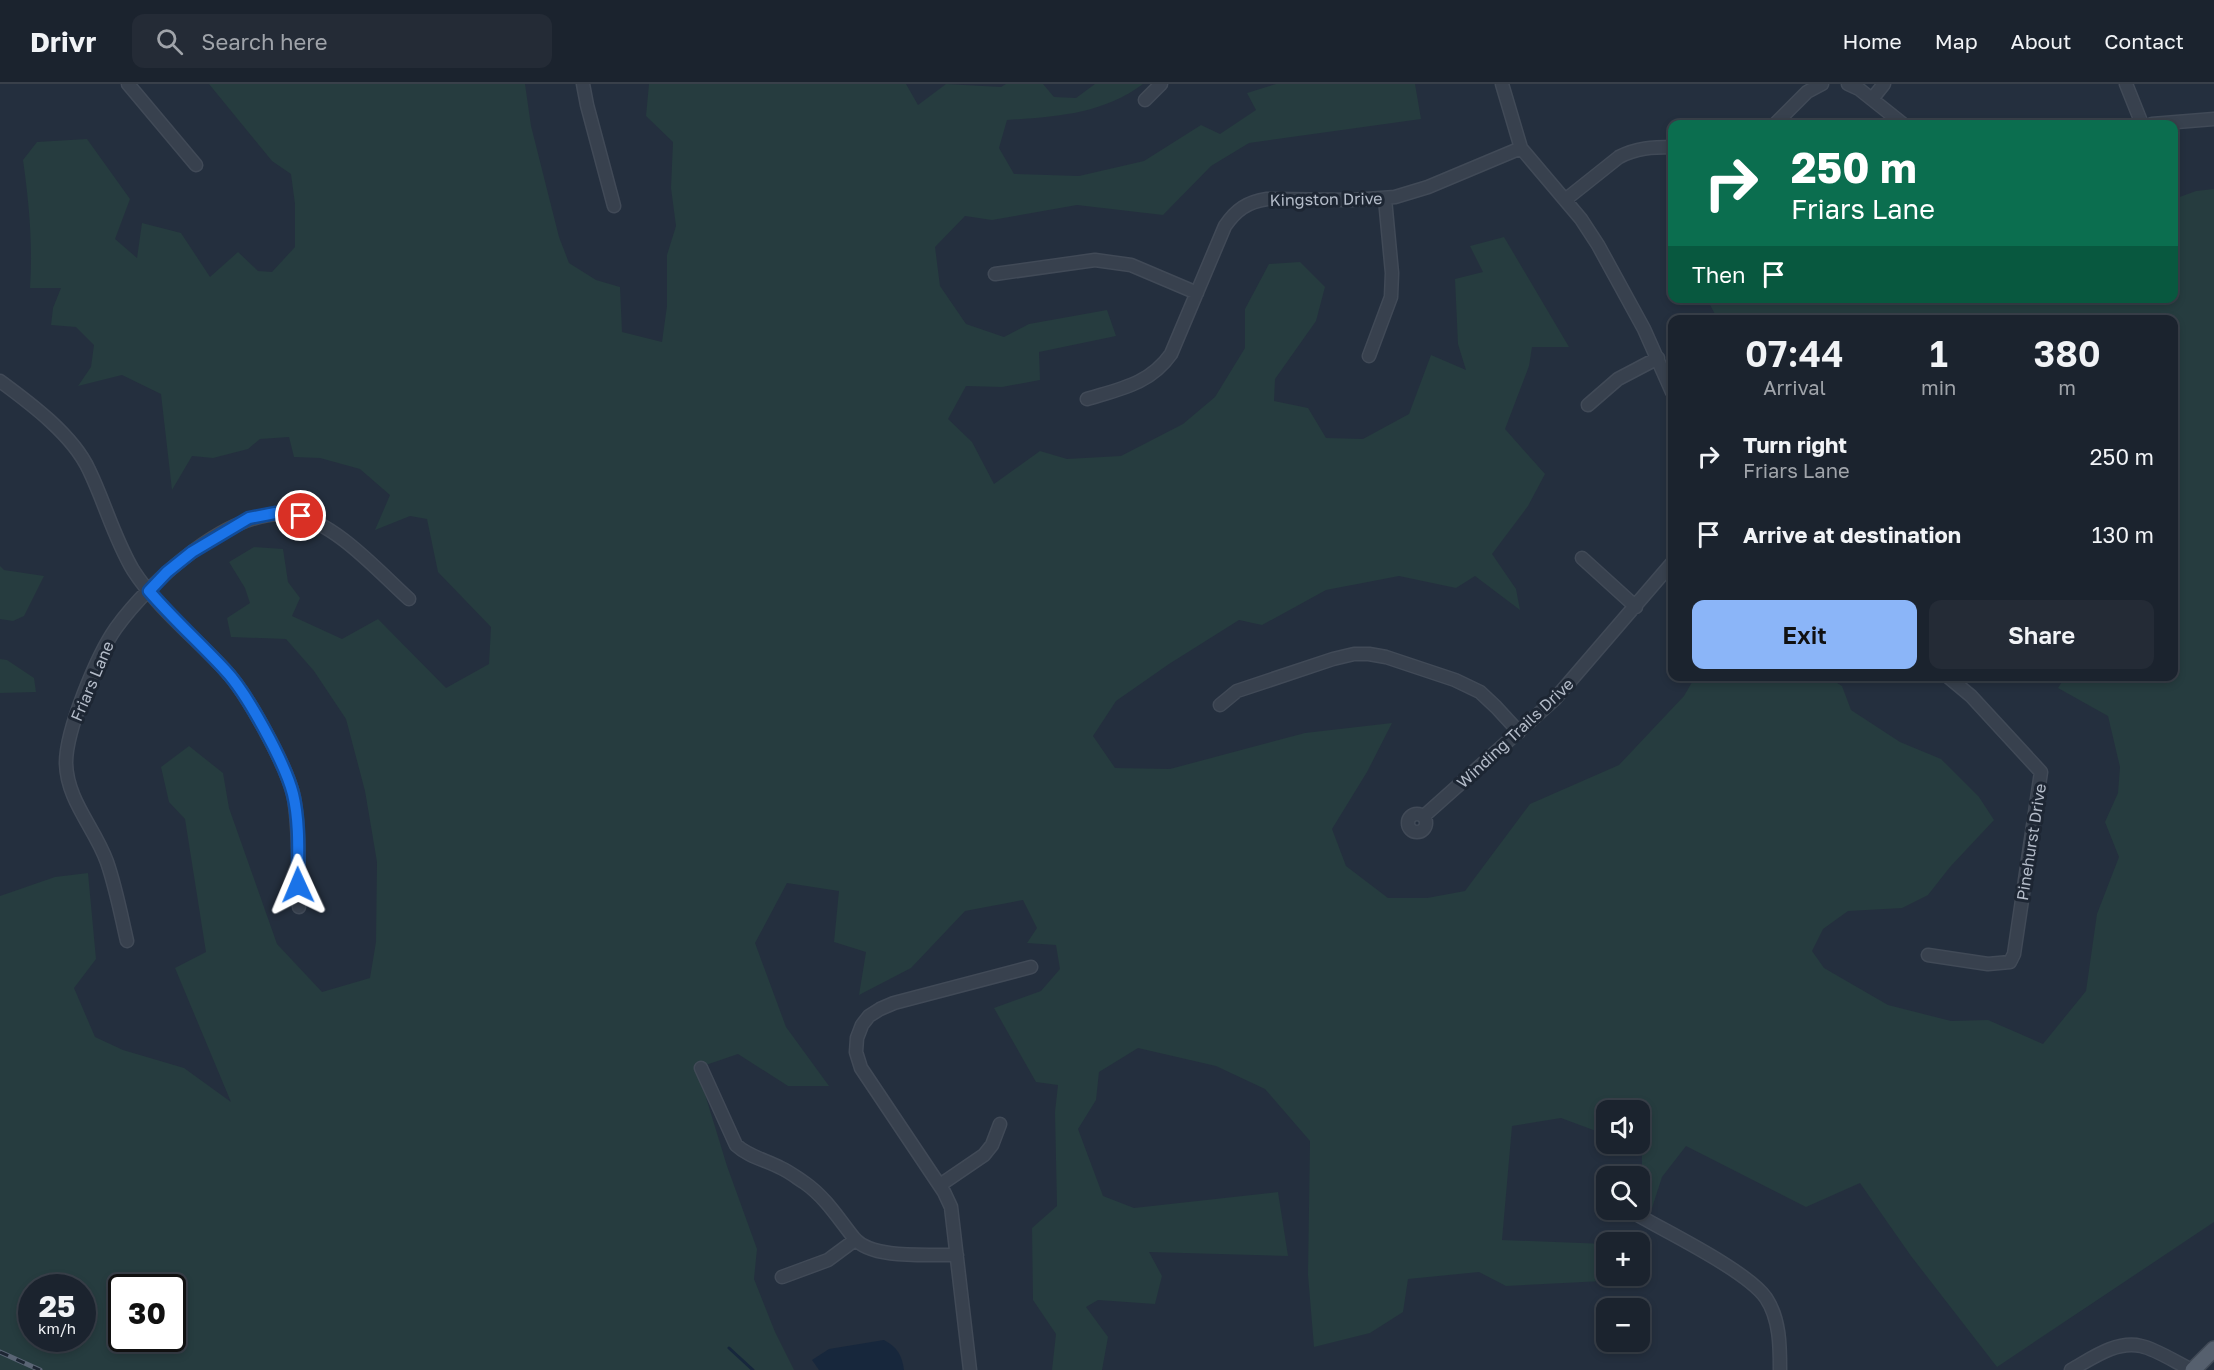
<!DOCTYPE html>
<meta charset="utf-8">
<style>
:root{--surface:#1b232e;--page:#242b36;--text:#f1f3f6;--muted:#a0a4aa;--line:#39404a;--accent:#8bb5f8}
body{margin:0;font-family:"Golos Text",sans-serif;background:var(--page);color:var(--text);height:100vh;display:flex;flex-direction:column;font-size:22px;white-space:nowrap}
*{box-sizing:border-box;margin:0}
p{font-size:20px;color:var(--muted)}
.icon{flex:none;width:33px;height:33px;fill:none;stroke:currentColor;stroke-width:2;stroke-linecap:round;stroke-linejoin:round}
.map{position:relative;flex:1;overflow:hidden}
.drawer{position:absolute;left:1668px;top:231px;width:510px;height:366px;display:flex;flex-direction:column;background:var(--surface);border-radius:12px;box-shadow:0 3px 9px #0003,0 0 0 2px var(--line)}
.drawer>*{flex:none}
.banner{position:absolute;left:1668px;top:36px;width:510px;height:183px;border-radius:12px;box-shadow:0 3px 9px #0003,0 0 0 2px var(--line);background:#0b6e4f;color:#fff;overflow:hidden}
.tools{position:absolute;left:1596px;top:1016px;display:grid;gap:12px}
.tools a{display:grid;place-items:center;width:54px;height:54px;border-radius:12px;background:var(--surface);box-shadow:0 3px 9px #0003,0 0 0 2px var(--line);font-size:30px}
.speed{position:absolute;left:18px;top:1190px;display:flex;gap:12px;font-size:30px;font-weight:700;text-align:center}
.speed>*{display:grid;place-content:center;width:78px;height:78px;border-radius:50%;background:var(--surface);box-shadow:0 3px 9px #0003,0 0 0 2px var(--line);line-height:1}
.speed small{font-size:15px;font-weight:400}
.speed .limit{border:3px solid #111;border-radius:9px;background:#fff;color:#111}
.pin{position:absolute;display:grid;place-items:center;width:51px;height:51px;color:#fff;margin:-26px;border:3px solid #fff;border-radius:50%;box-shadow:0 2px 6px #0007}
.me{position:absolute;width:66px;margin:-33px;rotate:359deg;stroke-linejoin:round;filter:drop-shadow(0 0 4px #0008)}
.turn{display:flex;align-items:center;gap:21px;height:126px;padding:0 24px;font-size:27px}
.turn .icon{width:78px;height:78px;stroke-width:2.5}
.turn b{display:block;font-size:42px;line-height:51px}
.then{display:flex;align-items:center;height:57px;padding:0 24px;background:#0003;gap:12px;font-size:22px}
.eta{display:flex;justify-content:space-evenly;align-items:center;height:102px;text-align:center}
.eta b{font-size:36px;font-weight:600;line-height:42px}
.primary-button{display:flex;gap:12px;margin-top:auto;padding:12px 24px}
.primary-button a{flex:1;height:69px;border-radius:12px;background:var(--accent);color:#111;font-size:24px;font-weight:600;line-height:69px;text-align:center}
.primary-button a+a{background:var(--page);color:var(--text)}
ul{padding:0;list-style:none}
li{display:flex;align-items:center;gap:18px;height:78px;padding:0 24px}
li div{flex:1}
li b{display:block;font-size:22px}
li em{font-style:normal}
header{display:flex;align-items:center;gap:36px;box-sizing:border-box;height:84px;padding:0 30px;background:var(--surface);border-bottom:2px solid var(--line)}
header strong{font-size:28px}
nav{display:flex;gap:33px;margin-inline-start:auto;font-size:21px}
.search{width:420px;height:54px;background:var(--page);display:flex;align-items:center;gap:15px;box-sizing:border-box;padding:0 21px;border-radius:12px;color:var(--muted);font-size:22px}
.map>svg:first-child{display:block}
.green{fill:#263c3f;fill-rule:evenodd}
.water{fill:#17273c}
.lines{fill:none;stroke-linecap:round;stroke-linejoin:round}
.stream{stroke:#17273c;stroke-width:3}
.minor-casing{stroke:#414a57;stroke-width:15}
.major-casing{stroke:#414a57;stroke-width:18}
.minor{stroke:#38414e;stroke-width:12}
.major{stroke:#56606e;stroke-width:15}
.rail-casing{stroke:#5a6575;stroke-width:5}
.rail{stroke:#1d2633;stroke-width:3;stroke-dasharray:9;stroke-linecap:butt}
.route-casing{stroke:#114b97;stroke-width:15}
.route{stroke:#1a73e8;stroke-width:10}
.labels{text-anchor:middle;stroke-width:6;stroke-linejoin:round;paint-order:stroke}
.street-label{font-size:16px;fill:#b4bcc9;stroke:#1d2633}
</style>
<header>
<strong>Drivr</strong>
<div class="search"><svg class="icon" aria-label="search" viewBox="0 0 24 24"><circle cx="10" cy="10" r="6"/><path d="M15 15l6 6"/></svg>Search here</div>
<nav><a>Home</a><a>Map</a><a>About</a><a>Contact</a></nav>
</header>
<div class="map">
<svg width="2214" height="1286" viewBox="0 0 2214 1286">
<rect width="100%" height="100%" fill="#242f3e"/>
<!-- green -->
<path class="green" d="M209,0H525L531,42L559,153L569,179L596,196L620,203L622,248L662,258L667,222V171L676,142L671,104L673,58L646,32L649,0H906L918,21L946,0L1001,3L1006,0H1043L1054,13L1076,14L1095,0H1143C1103,30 1055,33 1007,36L999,64L1014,90L1079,92L1144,77L1201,41L1220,50L1256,26L1247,9L1276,0H1415L1421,35L1249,59L1211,82L1163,131L1077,121L992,136L965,132L935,163L940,202L966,240L1004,253L1029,240L1107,226L1116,252L1039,268L1040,296L1002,303L966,302L948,335L972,358L994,400L1040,367L1067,375L1121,372L1183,340L1215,313L1245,264V225L1269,180L1300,178L1325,203L1316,237L1275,295L1274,317L1308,324L1326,354L1363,355L1409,330L1431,271L1466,286L1458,260L1455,195L1483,188L1470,162L1504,153L1569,263H1532L1529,282L1505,345L1545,390L1528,422L1492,470L1516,505L1520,526L1475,492L1456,504L1399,492L1326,506L1262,541L1239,536L1169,580L1116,617L1093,652L1115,684L1170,685L1305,649L1392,639L1367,688L1332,745L1346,782L1388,814H1427L1465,807L1530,720L1619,681L1684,612L1695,593H1827L1842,602L1851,626L1900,658L1941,675L1979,713L1994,736L1950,783L1928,811L1902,824L1848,827L1823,845L1812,867L1824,884L1888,921L1951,937L1988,936L2043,960L2086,907L2097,830L2119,773L2105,738L2118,709L2120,683L2108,632L2058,604L2065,593L2174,592V236H1718L1707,215L2174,214V112L2177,114L2196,107L2214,105V1138L1997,1283L1911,1172L1860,1099L1806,1123L1686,1062L1662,1093L1652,1124L1640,1118L1642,1093V1032H1640V1026H1606V1044L1596,1047L1561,1034L1512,1042L1502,1156L1606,1160V1191H1622L1623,1196L1506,1202L1479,1188L1408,1195L1403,1228L1370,1249L1314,1263L1308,1191L1310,1057L1265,1005L1216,982L1138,964L1099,988L1096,1016L1078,1045L1103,1112L1134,1124L1278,1108L1288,1172L1149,1168L1162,1192L1155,1220L1098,1216L1086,1223L1108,1253L1102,1286H1052L1056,1250L1033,1216L1032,1144L1057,1122L1055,1028L1058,1001L1036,998L994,924L1041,907L1060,885L1056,861L1027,859L1037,844L1023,816L965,827L911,884L859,911L866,868L834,858L839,807L787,799L755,859L786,943L829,1002H788L738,970L697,984L727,1082L757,1165L754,1195L775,1248L794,1286H0V812L55,793L88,789L96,875L74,904L95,953L123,966L184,984L231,1018L175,884L206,868L185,735L169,718L161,683L189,662L223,689L229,724L277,860L322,908L370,894L376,858L377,778L365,707L346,635L314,587L286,555L231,553L227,534L250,519L245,504L229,478L254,463L283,465L288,498L300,514L292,532L342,555L378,535L446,604L489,580L491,543L438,488L427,435L410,432L375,446L390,411L360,385L320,374L294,373L289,353L260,355L248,365L213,374L192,372L172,406L161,310L122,291L78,302L91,283L94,261L76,243L51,241L53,224L61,204H30C33,161 29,119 23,76L37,58L87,55L130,115L115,155L137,174L142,139L181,149L210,193L238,168L258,187L272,188L295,163V120L291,90L272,77ZM32,1203H82V1254H32ZM122,1203H172V1254H122Z
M0,482L4,486L44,492L24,532L13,537L0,535Z
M0,575L7,576L34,594L36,608L0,609Z"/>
<!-- water -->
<path class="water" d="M884,1256C897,1263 902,1271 904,1286H819L812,1276L829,1265Z"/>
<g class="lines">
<!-- stream -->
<path class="stream" d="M729,1264L753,1286"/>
<defs>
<path id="minor" d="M128,0L196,81
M583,0L587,21L614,122
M1502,0L1521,64L1581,135L1598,161L1644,245L1672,308
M1848,0L1859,5L1903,40
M2126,0L2142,40
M1872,15L1884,0
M1145,16L1161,0
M1775,40L1807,8L1822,0
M2152,40L2214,35
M1565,116L1619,73C1636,64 1653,63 1672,63
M995,190L1095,176L1131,181L1197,209
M1369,272L1391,213L1392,189L1385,115
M0,297C30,319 73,351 89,386C105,419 114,454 133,486C158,525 195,553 225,586C247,609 288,684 294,714C300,750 298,787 299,823
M1087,315C1120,305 1150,300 1171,270L1225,142C1236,126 1247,118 1267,115L1352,116L1395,113L1428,103L1521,64
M1588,321L1618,295L1658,274
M1582,474L1636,523
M1220,621L1237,607L1333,575L1354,570H1369L1386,573L1455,596L1480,608L1496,623L1519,648
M1408 739a9 9 0 1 1 18 0a9 9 0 1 1-18 0Z
M1424,732L1554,616L1672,479
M127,857C121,831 116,804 107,778C95,744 67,717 66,679C66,646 97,571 116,544C149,498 232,421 293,431C334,437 378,487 409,515
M1928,871L1988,880L2010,878L2014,870L2041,688L1971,612L1947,592
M701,984L736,1061C749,1073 766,1076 781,1084C790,1088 797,1094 805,1099C826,1114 838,1134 854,1154C872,1176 930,1170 957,1171
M940,1101L984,1071L992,1061L1000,1040
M1614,1126L1636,1130L1643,1134C1673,1151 1748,1188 1766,1214C1780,1235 1780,1262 1780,1286
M782,1193L828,1176L855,1156
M970,1286L951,1123L944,1108L861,984L856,968L857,954L862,941L869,932L880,925L894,919L1031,883
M2071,1286C2091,1275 2116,1256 2141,1262C2156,1265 2177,1279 2192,1286"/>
<path id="major" d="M2193,1286L2214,1265"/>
</defs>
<!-- minor casing -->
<use href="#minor" class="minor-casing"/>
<!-- major casing -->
<use href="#major" class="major-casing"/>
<!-- minor -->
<use href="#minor" class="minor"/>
<!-- major -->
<use href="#major" class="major"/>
<defs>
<path id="rail" d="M0,1268L40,1286"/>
</defs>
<!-- rail casing -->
<use href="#rail" class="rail-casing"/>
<!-- rail -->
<use href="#rail" class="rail"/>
</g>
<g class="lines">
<defs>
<path id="route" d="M298,801C298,771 300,739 293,710C285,679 247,609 225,586C200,559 173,535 149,507L167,488L192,468L249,434L275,429L301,432"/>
</defs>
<!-- route casing -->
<use href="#route" class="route-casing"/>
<!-- route -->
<use href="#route" class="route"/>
</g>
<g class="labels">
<!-- street labels -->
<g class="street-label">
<text transform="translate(1326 115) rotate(-1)" y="6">Kingston Drive</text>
<text transform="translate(92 597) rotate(-67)" y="6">Friars Lane</text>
<text transform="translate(1515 649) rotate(-43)" y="6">Winding Trails Drive</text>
<text transform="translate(2031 758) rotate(-81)" y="6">Pinehurst Drive</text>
</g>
</g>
</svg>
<div class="tools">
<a><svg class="icon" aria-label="sound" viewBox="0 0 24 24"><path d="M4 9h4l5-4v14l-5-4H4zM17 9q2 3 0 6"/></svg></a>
<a><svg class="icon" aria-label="search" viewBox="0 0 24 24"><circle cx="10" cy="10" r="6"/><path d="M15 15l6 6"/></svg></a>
<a>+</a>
<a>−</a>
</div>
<div class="speed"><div>25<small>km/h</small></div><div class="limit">30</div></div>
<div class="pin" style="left:301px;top:432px;background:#d93025"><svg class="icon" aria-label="arrive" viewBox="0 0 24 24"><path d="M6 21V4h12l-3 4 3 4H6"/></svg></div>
<svg class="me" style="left:298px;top:801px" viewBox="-20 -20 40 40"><path d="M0-17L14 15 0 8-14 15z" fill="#1a73e8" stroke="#fff" stroke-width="4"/></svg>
<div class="banner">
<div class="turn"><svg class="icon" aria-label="right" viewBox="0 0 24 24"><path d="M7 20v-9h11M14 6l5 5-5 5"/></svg><div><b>250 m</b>Friars Lane</div></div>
<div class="then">Then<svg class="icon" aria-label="arrive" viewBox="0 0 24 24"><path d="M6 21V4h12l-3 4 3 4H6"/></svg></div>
</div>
<section class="drawer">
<div class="eta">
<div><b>07:44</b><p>Arrival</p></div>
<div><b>1</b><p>min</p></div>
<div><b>380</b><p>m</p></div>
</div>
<ul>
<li><svg class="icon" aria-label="right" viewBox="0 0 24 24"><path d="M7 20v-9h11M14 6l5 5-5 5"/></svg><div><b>Turn right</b><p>Friars Lane</p></div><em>250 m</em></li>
<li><svg class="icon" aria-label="arrive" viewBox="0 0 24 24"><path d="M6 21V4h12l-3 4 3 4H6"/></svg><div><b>Arrive at destination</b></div><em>130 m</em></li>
</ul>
<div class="primary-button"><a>Exit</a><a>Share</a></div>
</section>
</div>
